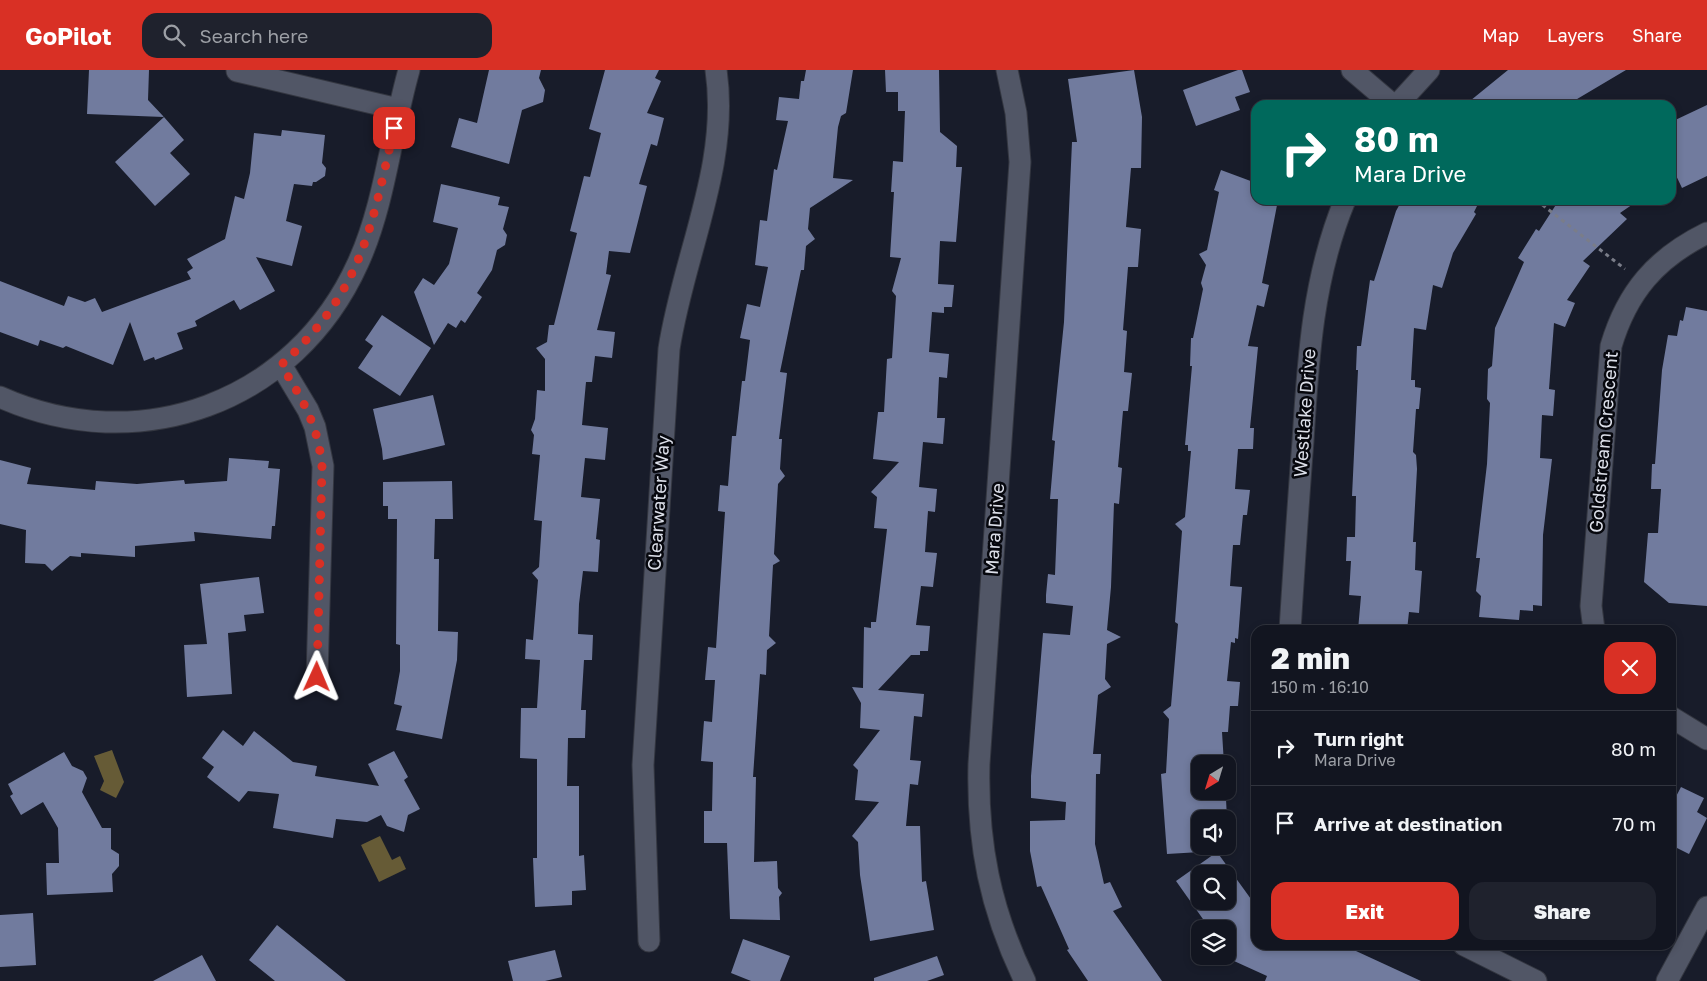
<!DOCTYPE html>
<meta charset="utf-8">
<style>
:root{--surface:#121520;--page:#1f222d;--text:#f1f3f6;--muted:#9c9fa5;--line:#31343e;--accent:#d93025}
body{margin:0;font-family:"Golos Text",sans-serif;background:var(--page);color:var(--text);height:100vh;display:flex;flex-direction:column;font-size:19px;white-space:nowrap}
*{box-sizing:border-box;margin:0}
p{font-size:16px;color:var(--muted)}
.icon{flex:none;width:28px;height:28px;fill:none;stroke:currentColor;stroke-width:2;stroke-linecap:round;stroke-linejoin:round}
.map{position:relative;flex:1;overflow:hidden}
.drawer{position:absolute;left:1251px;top:555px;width:425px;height:325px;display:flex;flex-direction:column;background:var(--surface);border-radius:15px;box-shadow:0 2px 8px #0003,0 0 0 1px var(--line)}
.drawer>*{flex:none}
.top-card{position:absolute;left:1251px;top:30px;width:425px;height:105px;border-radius:15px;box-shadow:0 2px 8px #0003,0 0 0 1px var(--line);background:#00695c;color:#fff;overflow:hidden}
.needle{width:32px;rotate:218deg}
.buttons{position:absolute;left:1191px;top:685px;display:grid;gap:10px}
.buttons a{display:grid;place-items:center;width:45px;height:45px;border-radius:10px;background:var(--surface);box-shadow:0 2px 8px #0003,0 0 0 1px var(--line);font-size:25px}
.pin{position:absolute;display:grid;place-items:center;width:42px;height:42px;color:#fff;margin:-21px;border-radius:10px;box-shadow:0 2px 8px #0006}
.me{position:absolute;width:55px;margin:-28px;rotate:1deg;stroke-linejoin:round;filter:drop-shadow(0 0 4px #0008)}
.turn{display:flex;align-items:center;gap:18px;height:105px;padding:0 20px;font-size:22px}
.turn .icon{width:65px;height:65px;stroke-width:2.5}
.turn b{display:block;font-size:35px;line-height:42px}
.round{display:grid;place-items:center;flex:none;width:52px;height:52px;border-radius:15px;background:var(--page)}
.headline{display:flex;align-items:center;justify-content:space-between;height:85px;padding:0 20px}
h1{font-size:30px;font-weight:800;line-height:38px}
.cta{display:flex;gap:10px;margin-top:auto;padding:10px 20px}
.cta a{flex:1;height:58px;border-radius:15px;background:var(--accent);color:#fff;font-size:20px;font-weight:800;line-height:58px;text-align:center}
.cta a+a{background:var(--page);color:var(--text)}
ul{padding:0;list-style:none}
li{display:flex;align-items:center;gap:15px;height:75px;padding:0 20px;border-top:1px solid var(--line)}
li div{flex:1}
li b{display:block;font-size:19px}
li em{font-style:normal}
header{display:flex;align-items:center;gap:30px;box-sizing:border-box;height:70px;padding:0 25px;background:var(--accent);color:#fff}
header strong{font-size:24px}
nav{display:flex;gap:28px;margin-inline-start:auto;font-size:18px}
.search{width:350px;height:45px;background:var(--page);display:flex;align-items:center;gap:12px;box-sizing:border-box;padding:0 18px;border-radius:15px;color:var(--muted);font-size:19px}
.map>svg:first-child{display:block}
.water{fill:#665b36}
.building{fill:#717b9e;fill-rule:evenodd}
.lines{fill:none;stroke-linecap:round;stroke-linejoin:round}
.minor-casing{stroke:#343741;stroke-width:23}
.path{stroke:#7a7d89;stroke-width:3;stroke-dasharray:4 4;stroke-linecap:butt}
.minor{stroke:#515666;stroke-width:21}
.route{stroke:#d93025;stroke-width:9;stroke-dasharray:0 16.2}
.labels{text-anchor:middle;stroke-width:5;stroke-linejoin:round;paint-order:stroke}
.street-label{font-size:18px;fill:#dcdfe9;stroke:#06070d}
</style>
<header>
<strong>GoPilot</strong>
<div class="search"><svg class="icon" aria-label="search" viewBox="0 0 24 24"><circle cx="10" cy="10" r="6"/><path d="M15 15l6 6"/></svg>Search here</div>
<nav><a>Map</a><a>Layers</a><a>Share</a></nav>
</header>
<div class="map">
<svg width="1707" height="911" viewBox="0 0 1707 911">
<rect width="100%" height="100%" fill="#181c2a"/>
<!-- water -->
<path class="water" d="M112,680L124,712L116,728L100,720L104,711L94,686Z
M380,766L392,790L400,786L406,799L379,812L361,775Z"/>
<!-- building -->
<path class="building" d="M89,0H149L148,30L164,47L87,44Z
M489,0H541L539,8L545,20L543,32L522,40L509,94L451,77L459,48L477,53Z
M605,0H659L655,8L661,11L647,43L664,48L657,76L651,74L639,114L647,116L630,183L609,181L606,204L611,205L597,260L615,262L612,288L595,286L592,312H586L582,355L608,358L605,390L585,388L581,427L600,429L596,469L600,470L598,502L583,501L579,534L578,564L593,565L592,590H584L581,640H586L585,668H568L567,716H579V786L584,785L586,820L572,821V835L535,837L533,788H537V689L520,688L521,638H537L540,590L525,589L526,569L533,570L538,510L532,503L539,497L542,451L534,450L540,385L532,384L534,365L531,360L535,349L537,320L545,321V289L536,278L547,272L549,255H554L577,163L570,161L584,106L590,107L601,63L589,59Z
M806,0H853L846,43L841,46L838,57L833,108L853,110L810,138L808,159L815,169L806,176L804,200H801L780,302L787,303L779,369H782L780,399L785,406L778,414L774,484L780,491L773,495L769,566L776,573L767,580L766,605L760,604L753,707H756L754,792L777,791L778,818L782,823L779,827L780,850L730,849L727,773H704V741H712L713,692L701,691L704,651L712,652L715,610H705L708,577L716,578L725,442L718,441L720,415L728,416L732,366H736L742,311H745L750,270L740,268L747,234L760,237L768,197L755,195L760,150L767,151L774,99L777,100L788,51L776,50L779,27L799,29L801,11H804Z
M885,0H939L940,62L957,76L956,97H962L956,172L940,171L938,214L954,215L952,237H944V243L932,242L929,282L949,284L947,308L939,307L937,348H945L943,374L923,372L919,417L937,419L935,442L928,441L925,482L937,483L933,517L921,516L916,555L930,556L928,581H920V585H911L878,620L924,624L922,647L914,646L910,690L921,691L918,715L910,714L906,756H920L922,812L926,811L934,860L870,871L860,805L858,772L852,766L879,732L855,730L858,700L853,695L880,660L860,658L861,633L852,617L863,618L864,557L871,558V552H876L887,459L874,458L877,427L871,422L899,392L873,389L878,342H884L887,289L892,288L896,226L892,221L901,188L890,187L894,122H891L893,91L903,92L905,41H898V22H886Z
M1134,0L1142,47L1141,98H1131L1126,157L1141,159L1138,197H1128L1123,260L1127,261L1124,302L1132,303L1128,341H1123L1118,397L1122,398L1119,434L1114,433L1111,517L1107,560L1121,567L1107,574L1105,609L1111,617L1098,625L1093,684H1101L1100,704H1096L1095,774L1104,814L1110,812L1122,837L1113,841L1162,911H1088L1067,880L1069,879L1041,816L1037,817L1030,781V751L1065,750L1066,732L1031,728V706L1043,563L1070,565L1073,536L1046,533V525L1048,504L1055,505L1058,429H1050L1055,371L1052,370L1064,252L1072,72H1077L1068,9Z
M1238,0H1242L1250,22L1235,27L1240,40L1196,56L1183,20Z
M1508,0H1626L1567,35H1465Z
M1707,35V106L1682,118L1671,95V52Z
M164,47L184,70L170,83L190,104L155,136L115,92Z
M282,60L325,65L322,93L326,98L325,106L316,112H313L312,116L294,114L286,151L302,156L292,196L256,187L275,221L240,240L234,230L195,251L197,256L177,263L183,279L155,290L154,287L144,291L130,252L113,295L66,276L63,278L40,270L38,276L0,262V211L64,236L68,226L85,232L95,228L102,242L191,209L187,202L193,198L187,189L225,169L235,126L244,129L250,103L254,63L281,66Z
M1221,100L1256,113V130H1278L1262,213L1269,215L1264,237L1257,235L1248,276L1258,277L1250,358H1254L1253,379H1238L1235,419L1250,420L1247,445H1243L1240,475H1233L1230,516L1242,517L1238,569L1235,568V573L1231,572L1227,611L1240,612L1238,636H1230L1228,662H1222L1224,694H1200V721H1228V708L1229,729H1226L1227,749H1200V776H1213L1217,781L1167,784L1161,704L1166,703L1169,649L1163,642L1171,636L1178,554L1175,552L1182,461L1175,454L1185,447L1191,381H1188V375H1185L1192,296H1190L1191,268H1193L1203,219L1201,213L1206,195L1199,184L1207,180L1219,122L1214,120Z
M441,114L500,127L498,135L509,137L503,159L507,165L505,175L497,180L492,200L477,223L482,227L465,253L461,250L456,258L448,253L434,275L414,222L423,208L434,215L449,194L458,158L433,152Z
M1402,130H1480L1474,142L1476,144L1453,183L1442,218L1433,215L1426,260L1414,258L1411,310H1415V317L1421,318L1419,339H1416L1413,382L1416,385L1417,399L1413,472H1416L1415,500L1422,501L1419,543L1409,542L1407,560H1358L1361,526L1349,525L1351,491H1346L1347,467H1355L1356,426H1352L1358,300H1356L1357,276H1361L1370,210L1374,211L1396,141Z
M1559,130H1639L1620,143L1627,149L1583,191L1590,196L1567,230L1575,233L1565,257L1554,253L1549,319L1555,320L1553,346L1542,345L1540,388L1552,389L1543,465L1542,536L1533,535V541L1520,540L1519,550L1479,547L1481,526L1476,521L1480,488H1476L1487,394L1490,333L1487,329L1488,299L1492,296L1495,258L1524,192L1518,188L1536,159L1539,161Z
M1686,237L1707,241V536L1669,533L1644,512L1648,463H1658L1661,419H1651L1652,394H1655L1662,300L1668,265L1677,266L1680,250L1683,251Z
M382,245L431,278L400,326L358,298L373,276L365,270Z
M433,325L445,375L383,390L382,379L373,339Z
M229,388L269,391L268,398L280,399L275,456H272L271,469L194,462L195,471L135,476V487L81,483V487L70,486L52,501L45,494L25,493L26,460L0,454V390L31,398L27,414L95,420L96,411L137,414L184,410L185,414L227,411Z
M452,411L453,449H435L434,489H439L438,561L458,562L457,590L442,669L396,660L402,636L394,634L400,601V575L396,574L397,449H388V436H383V412Z
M259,507L264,543L244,545L246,561L228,563L232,624L187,627L184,575L207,574L200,514Z
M223,660L243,676L254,661L293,692L317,696L315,706L379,716L368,694L394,681L408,707L404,710L420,739L408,745L404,762L387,756L381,745L367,752L336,749L333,768L273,758L279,724L248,721L239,732L207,707L214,697L202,688Z
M64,682L72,696L83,701L87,708L82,722L102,758H111V779L119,784V796L112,804L113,822L47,825L46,793H59L58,758L43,732L21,745L10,726L13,724L8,714Z
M1681,717L1704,728L1697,742L1707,748L1689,784L1671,775V736Z
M1217,782L1256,836V875H1343L1421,911H1265L1267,906L1234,891L1228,884V859H1210L1176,811ZM1200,804H1228V831H1200Z
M33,843L36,895L0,897V845Z
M277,855L346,911H275L249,890Z
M743,869L790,886L780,911H751L731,903Z
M555,880L562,907L545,911H513L508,891Z
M202,885L216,911H153Z
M937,886L944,905L927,911H874V908Z"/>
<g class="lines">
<defs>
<path id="minor" d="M1007,0L1016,43L1020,92L979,694C977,773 990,839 1025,911
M1352,0L1393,35
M237,1L398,39
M1397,35L1429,0
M281,295L308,340L315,357L323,396L317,607
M0,327C139,389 295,333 358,193C385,134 391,63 409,0
M1290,560C1294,497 1298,434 1303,371C1308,288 1313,207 1345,130
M1594,560L1591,536L1611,276C1627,222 1656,188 1707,163
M1671,647L1707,669
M649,871L643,695L669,279C683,186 730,95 716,0
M1464,875L1536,911
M1667,911L1707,837"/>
</defs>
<!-- minor casing -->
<use href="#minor" class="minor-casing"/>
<!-- path -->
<path class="path" d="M1536,130L1625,199"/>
<!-- minor -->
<use href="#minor" class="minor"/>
</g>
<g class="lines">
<!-- route -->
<path class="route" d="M317,607L322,396C318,355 303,330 281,295C362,221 371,160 394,58"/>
</g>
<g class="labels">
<!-- street labels -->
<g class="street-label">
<text transform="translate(1305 343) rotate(-86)" y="6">Westlake Drive</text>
<text transform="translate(1604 372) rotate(-85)" y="6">Goldstream Crescent</text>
<text transform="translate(659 433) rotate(-86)" y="6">Clearwater Way</text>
<text transform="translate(995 459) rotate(-86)" y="6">Mara Drive</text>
</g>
</g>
</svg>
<div class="buttons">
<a><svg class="needle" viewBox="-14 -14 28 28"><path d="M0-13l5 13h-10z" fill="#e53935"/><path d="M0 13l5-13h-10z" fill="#9c9fa5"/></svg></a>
<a><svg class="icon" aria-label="sound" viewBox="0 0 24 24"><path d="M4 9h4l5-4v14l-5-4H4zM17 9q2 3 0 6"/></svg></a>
<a><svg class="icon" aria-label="search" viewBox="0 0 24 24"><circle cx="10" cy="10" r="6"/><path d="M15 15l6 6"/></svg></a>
<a><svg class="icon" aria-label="layers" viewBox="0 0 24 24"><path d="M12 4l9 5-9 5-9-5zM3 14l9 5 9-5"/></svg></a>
</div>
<div class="pin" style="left:394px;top:58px;background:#d93025"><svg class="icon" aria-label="arrive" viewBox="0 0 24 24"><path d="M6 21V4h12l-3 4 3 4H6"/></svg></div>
<svg class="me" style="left:317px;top:607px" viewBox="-20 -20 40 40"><path d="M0-17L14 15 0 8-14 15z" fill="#d93025" stroke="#fff" stroke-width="4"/></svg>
<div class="top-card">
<div class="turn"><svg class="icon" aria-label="right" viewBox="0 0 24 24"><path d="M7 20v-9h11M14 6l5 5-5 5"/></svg><div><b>80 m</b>Mara Drive</div></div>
</div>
<section class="drawer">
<div class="headline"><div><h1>2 min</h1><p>150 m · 16:10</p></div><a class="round" style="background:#d93025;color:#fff"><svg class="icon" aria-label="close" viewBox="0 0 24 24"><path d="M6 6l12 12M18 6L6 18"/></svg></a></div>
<ul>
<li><svg class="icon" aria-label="right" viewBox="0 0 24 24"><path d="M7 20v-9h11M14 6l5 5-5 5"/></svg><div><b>Turn right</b><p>Mara Drive</p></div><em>80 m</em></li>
<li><svg class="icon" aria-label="arrive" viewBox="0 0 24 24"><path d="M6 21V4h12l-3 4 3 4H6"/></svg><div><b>Arrive at destination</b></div><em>70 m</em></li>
</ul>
<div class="cta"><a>Exit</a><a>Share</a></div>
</section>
</div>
